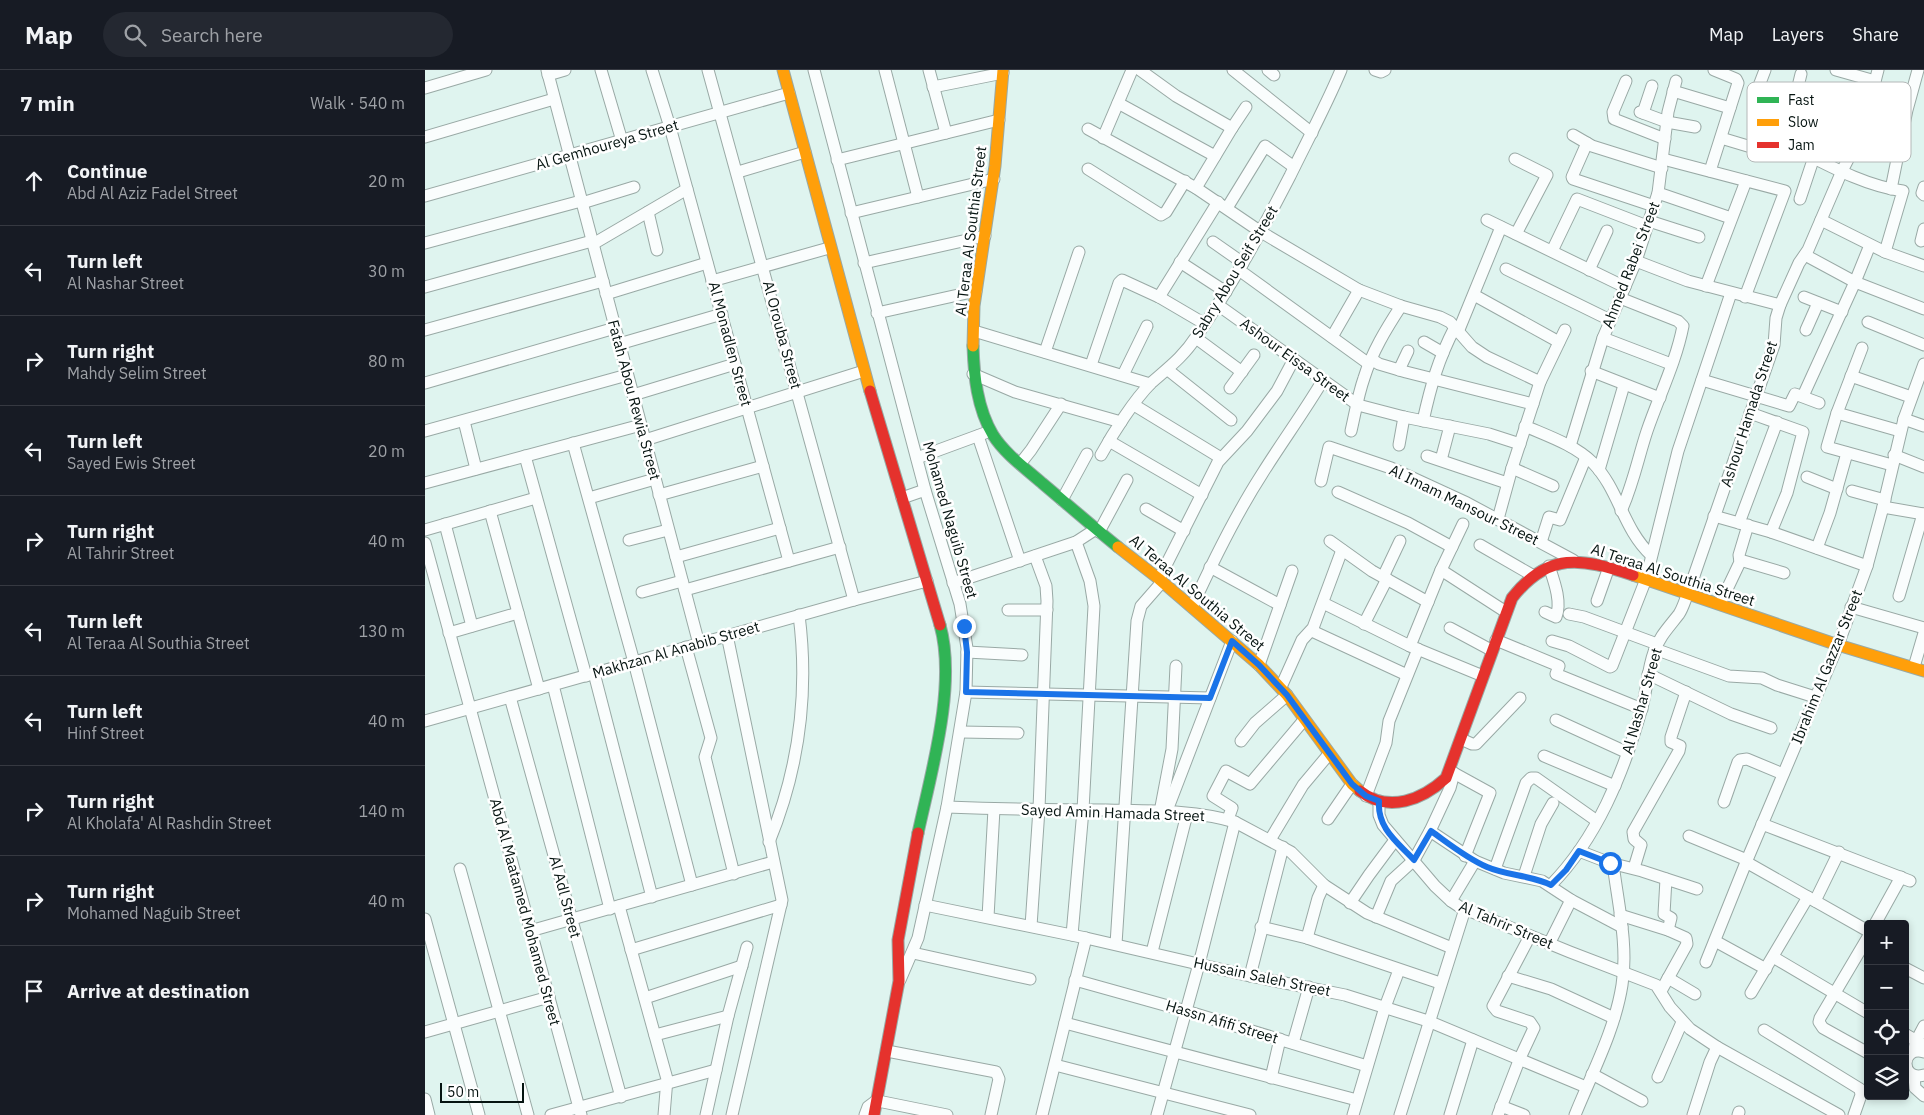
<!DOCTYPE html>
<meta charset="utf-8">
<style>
body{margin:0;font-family:"IBM Plex Sans",sans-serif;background:#242831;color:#f1f3f6}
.controls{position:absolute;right:15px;bottom:15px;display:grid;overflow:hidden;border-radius:5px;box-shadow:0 2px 8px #0003}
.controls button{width:45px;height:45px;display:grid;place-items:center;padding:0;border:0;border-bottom:1px solid #363941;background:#171b24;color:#f1f3f6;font:25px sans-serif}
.scale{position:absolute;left:15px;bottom:12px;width:84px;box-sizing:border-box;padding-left:5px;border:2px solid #061411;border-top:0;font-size:14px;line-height:18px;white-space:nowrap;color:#061411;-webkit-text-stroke:4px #fff;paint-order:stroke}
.stop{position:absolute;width:15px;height:15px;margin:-11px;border:4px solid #1a73e8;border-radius:50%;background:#fff}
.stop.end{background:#1a73e8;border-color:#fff;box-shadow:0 1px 5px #0008}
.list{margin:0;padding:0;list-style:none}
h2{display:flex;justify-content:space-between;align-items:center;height:65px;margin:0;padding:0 20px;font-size:21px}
h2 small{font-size:16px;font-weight:400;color:#9ea1a6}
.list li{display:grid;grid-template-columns:32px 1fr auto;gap:15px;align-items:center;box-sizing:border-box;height:90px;padding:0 20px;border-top:1px solid #363941}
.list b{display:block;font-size:19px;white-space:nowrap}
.list p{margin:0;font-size:16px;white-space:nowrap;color:#9ea1a6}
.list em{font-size:16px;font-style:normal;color:#9ea1a6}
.icon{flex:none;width:28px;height:28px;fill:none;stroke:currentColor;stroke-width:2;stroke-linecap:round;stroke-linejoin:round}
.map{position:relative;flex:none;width:1499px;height:1045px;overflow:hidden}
header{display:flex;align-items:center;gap:30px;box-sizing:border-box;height:70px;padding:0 25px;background:#171b24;border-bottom:1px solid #363941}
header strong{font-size:24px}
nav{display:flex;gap:28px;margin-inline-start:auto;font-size:18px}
.search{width:350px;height:45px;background:#242831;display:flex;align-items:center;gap:12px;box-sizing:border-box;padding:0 18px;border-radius:28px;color:#9ea1a6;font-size:19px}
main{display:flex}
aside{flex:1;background:#171b24}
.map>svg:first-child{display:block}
</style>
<header>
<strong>Map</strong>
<div class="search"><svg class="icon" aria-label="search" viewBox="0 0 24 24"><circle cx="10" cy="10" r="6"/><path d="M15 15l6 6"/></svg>Search here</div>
<nav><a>Map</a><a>Layers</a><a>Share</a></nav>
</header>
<main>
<aside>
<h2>7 min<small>Walk · 540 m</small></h2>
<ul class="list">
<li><svg class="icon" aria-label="ahead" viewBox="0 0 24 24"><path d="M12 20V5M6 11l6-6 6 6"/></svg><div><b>Continue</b><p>Abd Al Aziz Fadel Street</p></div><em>20 m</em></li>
<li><svg class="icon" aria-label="left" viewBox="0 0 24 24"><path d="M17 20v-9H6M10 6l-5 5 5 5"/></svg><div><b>Turn left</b><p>Al Nashar Street</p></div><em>30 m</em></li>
<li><svg class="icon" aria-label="right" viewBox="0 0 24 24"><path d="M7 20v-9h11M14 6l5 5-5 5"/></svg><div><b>Turn right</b><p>Mahdy Selim Street</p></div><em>80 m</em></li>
<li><svg class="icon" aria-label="left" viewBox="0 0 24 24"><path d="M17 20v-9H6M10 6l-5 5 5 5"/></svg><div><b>Turn left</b><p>Sayed Ewis Street</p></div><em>20 m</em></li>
<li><svg class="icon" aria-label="right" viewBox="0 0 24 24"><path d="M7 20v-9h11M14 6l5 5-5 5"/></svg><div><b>Turn right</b><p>Al Tahrir Street</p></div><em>40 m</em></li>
<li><svg class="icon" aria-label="left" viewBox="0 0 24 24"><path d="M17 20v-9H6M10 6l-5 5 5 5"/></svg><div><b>Turn left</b><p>Al Teraa Al Southia Street</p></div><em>130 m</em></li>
<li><svg class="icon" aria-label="left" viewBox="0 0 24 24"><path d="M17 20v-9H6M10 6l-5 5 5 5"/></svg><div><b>Turn left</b><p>Hinf Street</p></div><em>40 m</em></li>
<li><svg class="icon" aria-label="right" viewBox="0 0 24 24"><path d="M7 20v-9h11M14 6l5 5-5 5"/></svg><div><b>Turn right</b><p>Al Kholafa' Al Rashdin Street</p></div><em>140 m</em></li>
<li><svg class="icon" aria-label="right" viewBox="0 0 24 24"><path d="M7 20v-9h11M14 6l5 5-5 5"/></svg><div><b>Turn right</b><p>Mohamed Naguib Street</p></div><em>40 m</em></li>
<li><svg class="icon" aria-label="arrive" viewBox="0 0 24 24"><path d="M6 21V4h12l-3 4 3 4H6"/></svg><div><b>Arrive at destination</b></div></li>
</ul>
</aside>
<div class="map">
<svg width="1499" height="1045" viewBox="0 0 1499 1045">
<rect width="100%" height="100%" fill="#dff4ef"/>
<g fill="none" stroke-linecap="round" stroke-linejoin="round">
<defs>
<g id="street">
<path d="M122,0L274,574"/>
<path d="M176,0L197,71"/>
<path d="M227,0L245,57L364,491"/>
<path d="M283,0L429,530"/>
<path d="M389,0L500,420L535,534L542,578L541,622L522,737L493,868L475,910"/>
<path d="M460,0L493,127"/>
<path d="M504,0L521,63"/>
<path d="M715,0L751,26L807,58"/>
<path d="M808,0L887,63"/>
<path d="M843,0L849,5"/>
<path d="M950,0L956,2L960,0"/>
<path d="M1340,0L1332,21L1333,23L1440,51"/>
<path d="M1411,0L1450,11"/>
<path d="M123,5L140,0"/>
<path d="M1201,11L1188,42L1189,49L1240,69"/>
<path d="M508,17L578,3"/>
<path d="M0,18L61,0"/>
<path d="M1248,21L1305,38"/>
<path d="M693,33L790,86"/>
<path d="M1369,33L1376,4"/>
<path d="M1215,42L1242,52L1270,57"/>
<path d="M1218,43L1227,16"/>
<path d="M663,59L771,118L836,162L934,220L976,236L1015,247L1025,252L1047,277L1062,287L1115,312"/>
<path d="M1336,60L1346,27"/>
<path d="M1148,65L1167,76L1237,98"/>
<path d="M0,67L129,29"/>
<path d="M678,68L707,0"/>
<path d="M1296,68L1346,83"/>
<path d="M1353,70C1393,89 1434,115 1478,121L1460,182"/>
<path d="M1162,73L1147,107L1148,109L1229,136"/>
<path d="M1090,89L1122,105L1091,164"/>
<path d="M1238,89L1360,121L1320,227"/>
<path d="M412,90L574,50"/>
<path d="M663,99L736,145L741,142L760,111"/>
<path d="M1285,101L1313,13L1311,9L1289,0"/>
<path d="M313,102L380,82"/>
<path d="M1499,117L1497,123L1499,125"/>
<path d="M771,118L807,58L821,37"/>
<path d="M1466,119L1482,40L1493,0"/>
<path d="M1233,123L1306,148"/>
<path d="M0,126L364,23"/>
<path d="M1375,129L1389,87"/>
<path d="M157,133L209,117"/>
<path d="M802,138L840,76L869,97"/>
<path d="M223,142L232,180"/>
<path d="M426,143L569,109"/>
<path d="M1062,150L1200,217"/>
<path d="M1396,150L1460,182L1499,196"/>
<path d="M1224,151L1274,167"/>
<path d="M1496,171L1499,159"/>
<path d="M788,172L818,193"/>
<path d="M0,173L156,131"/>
<path d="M168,174L262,119"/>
<path d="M1127,181L1152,129L1222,156"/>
<path d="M1380,185L1430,212L1499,239"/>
<path d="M1211,191L1263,211L1355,235"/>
<path d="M755,192L801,222"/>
<path d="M439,193L560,166"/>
<path d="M1081,199L1185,250"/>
<path d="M814,200L944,294"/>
<path d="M1164,200L1182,161"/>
<path d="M287,211L404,178"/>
<path d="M1281,216L1321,111"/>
<path d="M0,217L167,171"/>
<path d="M181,224L282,193"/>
<path d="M1049,225L1134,272"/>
<path d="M734,227L793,132"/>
<path d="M1379,227L1417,242"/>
<path d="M1195,228L1253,251L1258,256C1251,292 1234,326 1222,361C1213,388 1208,415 1196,441"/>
<path d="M793,235L933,335L979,347L1064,364L1095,374"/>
<path d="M452,243L551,221"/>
<path d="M1443,252L1499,275"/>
<path d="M0,260L178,211"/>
<path d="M1381,260L1393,233"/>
<path d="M549,261L725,314"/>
<path d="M1033,262L1076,157"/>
<path d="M907,267L934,220"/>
<path d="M771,268L817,302"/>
<path d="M1178,268L1246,294"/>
<path d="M999,272L1018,283"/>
<path d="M194,274L297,244"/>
<path d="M1437,278L1412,343L1402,377L1467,395"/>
<path d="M620,282L654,182"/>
<path d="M946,289L954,294L981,302L1108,334"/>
<path d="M666,295L694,213L697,210L734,227L780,254"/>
<path d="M743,300L806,350"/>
<path d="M974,300L983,281"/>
<path d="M1166,301L1235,328"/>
<path d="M548,304L590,322L696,352"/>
<path d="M698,305L722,256"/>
<path d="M1426,306L1486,327"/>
<path d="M1277,310L1364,336L1370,324L1394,333"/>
<path d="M0,313L190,258"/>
<path d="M805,318L829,285"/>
<path d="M208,325L310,294"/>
<path d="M1378,326L1430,212L1445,175"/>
<path d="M709,335L796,388"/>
<path d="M1325,343L1378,362L1362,423L1346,462"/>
<path d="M1412,343L1475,361"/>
<path d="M1479,349L1499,356"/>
<path d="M39,351L51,399"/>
<path d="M998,351C1006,315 1013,290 1030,257"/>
<path d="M1100,356C1123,366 1150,375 1168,393C1194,420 1198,459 1226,485"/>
<path d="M0,361L202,305"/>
<path d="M926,361C930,344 933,325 939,308C947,282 961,259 976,236"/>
<path d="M553,366L595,491"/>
<path d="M220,370L439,301"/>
<path d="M684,371L777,425"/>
<path d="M148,373L209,592L267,815"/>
<path d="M974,375L979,347"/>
<path d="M1145,376L1178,268L1211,191L1233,123L1243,42L1251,11"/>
<path d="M676,385C688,363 709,330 726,313C743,298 759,286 771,267C807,216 836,162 865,106C882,71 901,36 916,0"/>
<path d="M1469,385L1499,397"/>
<path d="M100,386L161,606"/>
<path d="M1002,386L1082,413"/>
<path d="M492,388L560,363"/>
<path d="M1016,390L1025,356"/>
<path d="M595,394L606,380L636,334"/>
<path d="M1087,398L1128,416"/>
<path d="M1174,400L1199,315"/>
<path d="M1382,407L1412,419"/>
<path d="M896,411L904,377L966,398L1042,433L1148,490"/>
<path d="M0,413L216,355"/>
<path d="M1427,421L1460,430"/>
<path d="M913,422L983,453L1027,477"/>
<path d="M234,425L338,396"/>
<path d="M164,428L230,409"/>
<path d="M477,428L500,420"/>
<path d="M637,430L662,384"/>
<path d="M1458,437L1499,444"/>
<path d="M721,439L759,461"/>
<path d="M65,441L114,619"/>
<path d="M1289,446L1346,462L1442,496"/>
<path d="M1073,449L1087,398L1115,312L1140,260"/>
<path d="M1314,453L1352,352"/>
<path d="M20,454L47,556"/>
<path d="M0,460L111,428"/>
<path d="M674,462L702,410"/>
<path d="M204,470L243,460"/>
<path d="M905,471L947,501L1003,532"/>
<path d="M1116,472L1124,447L1135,450L1161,387"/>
<path d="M0,473L156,1045"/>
<path d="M1055,475L1107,505"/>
<path d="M1392,478L1405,443L1422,383"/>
<path d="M251,487L355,458"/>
<path d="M1315,490L1359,503"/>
<path d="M785,497L855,535"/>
<path d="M1016,500L1081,542"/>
<path d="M958,507L975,471"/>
<path d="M734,509L793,392L822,361L852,321L869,289"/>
<path d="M528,513L651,472L671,459"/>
<path d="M260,520L415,477"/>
<path d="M217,522L257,511"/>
<path d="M1474,526L1498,444"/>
<path d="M1172,531L1184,497"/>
<path d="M898,533L985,576L1058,606"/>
<path d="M1295,534L1315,492L1314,485L1323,455"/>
<path d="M767,537C788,491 810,446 837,404C857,372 879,342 898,310"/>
<path d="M1426,537L1499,558"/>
<path d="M583,540H622"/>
<path d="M1120,542L1131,547C1137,532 1129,511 1124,496"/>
<path d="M1144,544L1159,547L1232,574"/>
<path d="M939,554L962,509"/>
<path d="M1025,558L1066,580"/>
<path d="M887,561L982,605"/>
<path d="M24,563L93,543"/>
<path d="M302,565L357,830L307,1045"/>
<path d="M1071,570L1134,596L1131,604L1217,639"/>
<path d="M1127,571L1144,576L1185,597L1187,596L1221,509L1253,381L1306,223"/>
<path d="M985,576L1016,500L1038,454"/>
<path d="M261,577L286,668L280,687L309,804"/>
<path d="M1230,579L1304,606L1337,608L1352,615L1390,627"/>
<path d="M542,582L597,585"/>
<path d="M834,595L867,501"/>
<path d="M1489,597L1499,563"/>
<path d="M169,603L227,827"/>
<path d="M1223,604L1306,644L1346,658"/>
<path d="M128,615L185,839"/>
<path d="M856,617L877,570L888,558L917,480"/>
<path d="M541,622L785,628"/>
<path d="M85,627L196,1027"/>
<path d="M1131,650L1203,683"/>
<path d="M0,651L429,530L502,511"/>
<path d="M536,662L593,663"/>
<path d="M1036,669L1047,674H1051L1095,628"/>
<path d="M816,671L830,653L862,625"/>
<path d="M1119,686L1190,716"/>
<path d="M1025,701L1065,723L1040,786"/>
<path d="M941,726L961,673L964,651L993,579"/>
<path d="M954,731V745L958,755L1010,816L1026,831L1035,837L1145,882L1231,915L1245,937L1265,959L1292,977L1414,1045"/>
<path d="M1299,732L1313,692L1315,690L1322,689L1358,704"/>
<path d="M522,737C575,739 628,740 682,740C724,741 770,740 810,752L866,782L899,815L942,843L1027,878"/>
<path d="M735,742L747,679L751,596"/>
<path d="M741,743L807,571"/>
<path d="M803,749L807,738L788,726L801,701L825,714L879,650"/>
<path d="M903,749L927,714"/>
<path d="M1337,754L1485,811"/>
<path d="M1005,761L1050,791L1079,803L1117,811L1146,830L1197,857"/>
<path d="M1264,766L1322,790"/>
<path d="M845,770L878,715L904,684"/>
<path d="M344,772C374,699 384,623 374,545"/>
<path d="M1154,781L1185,793L1217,801L1272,819"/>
<path d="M1321,792L1443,861"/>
<path d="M1209,798L1216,775L1209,769L1208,762L1254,681L1255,676L1246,672V667L1261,622"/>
<path d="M35,799L103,1045"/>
<path d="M1070,799L1101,713L1106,708H1111L1172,751"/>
<path d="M1099,806L1116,754L1128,733"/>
<path d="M1241,809L1239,844L1246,848L1243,860"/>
<path d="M1126,815C1172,768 1198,704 1216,641C1222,622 1222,601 1229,582C1234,567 1244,557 1254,544C1258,538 1260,530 1263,523L1349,275L1351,248L1355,235L1374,193L1383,180L1417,101L1437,62L1453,0"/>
<path d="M1026,831L1050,791"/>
<path d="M1390,831L1414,782"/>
<path d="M925,833L944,805L970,770"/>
<path d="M500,835L661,868L825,906L920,925L1003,951L1161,1017"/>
<path d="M194,836L242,1009L239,1045"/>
<path d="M1195,845L1243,860L1261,868L1262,874L1236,921"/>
<path d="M563,847L569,739"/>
<path d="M951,847L966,811L989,790L1005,761L1025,718L1029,703"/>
<path d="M0,849L54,1045"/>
<path d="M1450,854L1476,807"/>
<path d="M606,856L614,739L622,531L621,516L610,486"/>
<path d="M836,857L882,868L1015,913"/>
<path d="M105,861L348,792"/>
<path d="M647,865L658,740L669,536L665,511L651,472"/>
<path d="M1443,867L1395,948L1394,952L1398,958L1443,983"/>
<path d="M882,868L893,828L899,815"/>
<path d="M1290,871L1341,899"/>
<path d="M691,874L712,551L716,536L737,512"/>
<path d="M1124,874L1146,830"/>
<path d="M206,880L356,835"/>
<path d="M727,882L762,744"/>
<path d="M488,883L605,909"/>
<path d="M1348,887L1443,943"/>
<path d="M1281,892L1322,790L1413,575L1442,496L1458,437L1479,349L1499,294"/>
<path d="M1480,898L1499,908"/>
<path d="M825,906L858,777"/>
<path d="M1083,906L1126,919L1189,948"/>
<path d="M1243,908L1270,924"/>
<path d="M650,910L761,941L942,996"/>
<path d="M1326,923L1383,827"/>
<path d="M220,928L317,896"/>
<path d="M640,953L932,1030"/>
<path d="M1339,960L1435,1019L1436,1025L1429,1045"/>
<path d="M0,962L124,927"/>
<path d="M1480,964L1497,974"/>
<path d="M230,965L303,946"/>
<path d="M868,973L884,917"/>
<path d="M462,981L571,1002L574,1009L566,1045"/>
<path d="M1489,981L1490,973L1499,956"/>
<path d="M1499,982C1475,975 1475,1012 1499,1005"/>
<path d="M630,995L825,1045"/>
<path d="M1167,1004L1217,1031"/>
<path d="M1489,1006L1490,1018L1499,1026"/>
<path d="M1233,1007L1257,952"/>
<path d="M846,1008L855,969"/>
<path d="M0,1029L4,1045"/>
<path d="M453,1031L522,1045"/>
<path d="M1076,1036L1099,1045"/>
<path d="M126,1045L291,1000"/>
<path d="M281,1045L303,946L322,877"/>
<path d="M440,1045L443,1037L451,1031"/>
<path d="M617,1045L661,868"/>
<path d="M732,1045L774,894L810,752"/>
<path d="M928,1045L960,937L974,900"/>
<path d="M975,1045L1040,839"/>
<path d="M1025,1045L1048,970"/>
<path d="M1073,1045L1095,988L1109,958L1105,952L1072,941L1068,936L1105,866"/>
<path d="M1150,1045C1167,1003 1190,960 1197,915C1203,878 1194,838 1189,801L1185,793"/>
<path d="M1268,1045L1285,992L1292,977"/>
<path d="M1313,1045L1314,1042"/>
</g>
<g id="fast">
<path d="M548,276C549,306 552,338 568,365C580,384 600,398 617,413C642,434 667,456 693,477"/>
<path d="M493,763C506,703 532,615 515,555"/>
</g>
<g id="slow">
<path d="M358,0L445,321"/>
<path d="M548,276L549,236L570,96L578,0"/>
<path d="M693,477L734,509L834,595L862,625L927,714L935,721"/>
<path d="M1208,505L1413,575L1499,601"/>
</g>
<g id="jam">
<path d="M445,321L515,555"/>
<path d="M935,721C964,744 998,729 1021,708L1087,528C1124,481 1156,488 1208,505"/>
<path d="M449,1045L474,911L473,870L493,763"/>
</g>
</defs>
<use href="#street" stroke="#99a9a5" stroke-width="13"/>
<use href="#fast" stroke="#99a9a5" stroke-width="13"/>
<use href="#slow" stroke="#99a9a5" stroke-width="13"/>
<use href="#jam" stroke="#99a9a5" stroke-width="13"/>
<use href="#street" stroke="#fafdfd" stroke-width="11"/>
<use href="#fast" stroke="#30b455" stroke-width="11"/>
<use href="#slow" stroke="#ff9f0a" stroke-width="11"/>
<use href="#jam" stroke="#e5322d" stroke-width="11"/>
</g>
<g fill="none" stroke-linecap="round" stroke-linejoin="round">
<path stroke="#1a73e8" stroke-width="6" d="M539,556L542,582L541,622L785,628L807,571L834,595L862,625L927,714L941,726L954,731C952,758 972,772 989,790L1006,761C1023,773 1041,788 1062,797C1083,806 1106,805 1126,815L1141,800L1154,781L1185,793"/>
</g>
<g text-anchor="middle" stroke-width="5" stroke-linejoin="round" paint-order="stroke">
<g font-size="15" fill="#061411" stroke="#fff">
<text transform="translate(182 75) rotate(-16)" y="5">Al Gemhoureya Street</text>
<text transform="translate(546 161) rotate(-83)" y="5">Al Teraa Al Southia Street</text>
<text transform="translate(1206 195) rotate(-69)" y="5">Ahmed Rabei Street</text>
<text transform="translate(810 202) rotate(-59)" y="5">Sabry Abou Seif Street</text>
<text transform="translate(357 265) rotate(75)" y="5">Al Orouba Street</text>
<text transform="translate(305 274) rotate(75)" y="5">Al Monadlen Street</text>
<text transform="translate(870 290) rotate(36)" y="5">Ashour Eissa Street</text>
<text transform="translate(209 330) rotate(75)" y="5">Fatah Abou Rewia Street</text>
<text transform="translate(1324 344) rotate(-72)" y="5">Ashour Hamada Street</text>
<text transform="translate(1039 435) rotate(26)" y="5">Al Imam Mansour Street</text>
<text transform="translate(525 450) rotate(74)" y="5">Mohamed Naguib Street</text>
<text transform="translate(1248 505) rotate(18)" y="5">Al Teraa Al Southia Street</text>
<text transform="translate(772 523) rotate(40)" y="5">Al Teraa Al Southia Street</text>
<text transform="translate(251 580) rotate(-16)" y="5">Makhzan Al Anabib Street</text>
<text transform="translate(1402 597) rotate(-68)" y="5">Ibrahim Al Gazzar Street</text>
<text transform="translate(1217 631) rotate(-74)" y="5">Al Nashar Street</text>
<text transform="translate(688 743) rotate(2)" y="5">Sayed Amin Hamada Street</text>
<text transform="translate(140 827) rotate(75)" y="5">Al Adl Street</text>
<text transform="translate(100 842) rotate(75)" y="5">Abd Al Maatamed Mohamed Street</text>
<text transform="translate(1081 855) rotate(23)" y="5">Al Tahrir Street</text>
<text transform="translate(837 907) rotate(12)" y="5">Hussain Saleh Street</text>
<text transform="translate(797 952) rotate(17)" y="5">Hassn Afifi Street</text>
</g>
</g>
<rect x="1322" y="12" width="164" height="80" rx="8" fill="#fff" stroke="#b4b8b8" stroke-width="1"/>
<rect x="1332" y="27" width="22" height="6" fill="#30b455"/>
<rect x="1332" y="49" width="22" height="7" fill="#ff9f0a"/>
<rect x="1332" y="72" width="22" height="6" fill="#e5322d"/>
<g font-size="14" fill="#061411">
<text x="1363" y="35">Fast</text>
<text x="1363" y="57">Slow</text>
<text x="1363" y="80">Jam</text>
</g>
</svg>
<div class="controls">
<button>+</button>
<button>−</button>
<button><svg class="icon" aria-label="locate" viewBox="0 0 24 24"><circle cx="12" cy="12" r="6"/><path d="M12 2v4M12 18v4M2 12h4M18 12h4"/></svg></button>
<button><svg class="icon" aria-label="layers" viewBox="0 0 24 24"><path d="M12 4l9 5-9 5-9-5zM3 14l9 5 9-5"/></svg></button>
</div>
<div class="scale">50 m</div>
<div class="stop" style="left:1185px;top:793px"></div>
<div class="stop end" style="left:539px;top:556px"></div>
</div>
</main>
